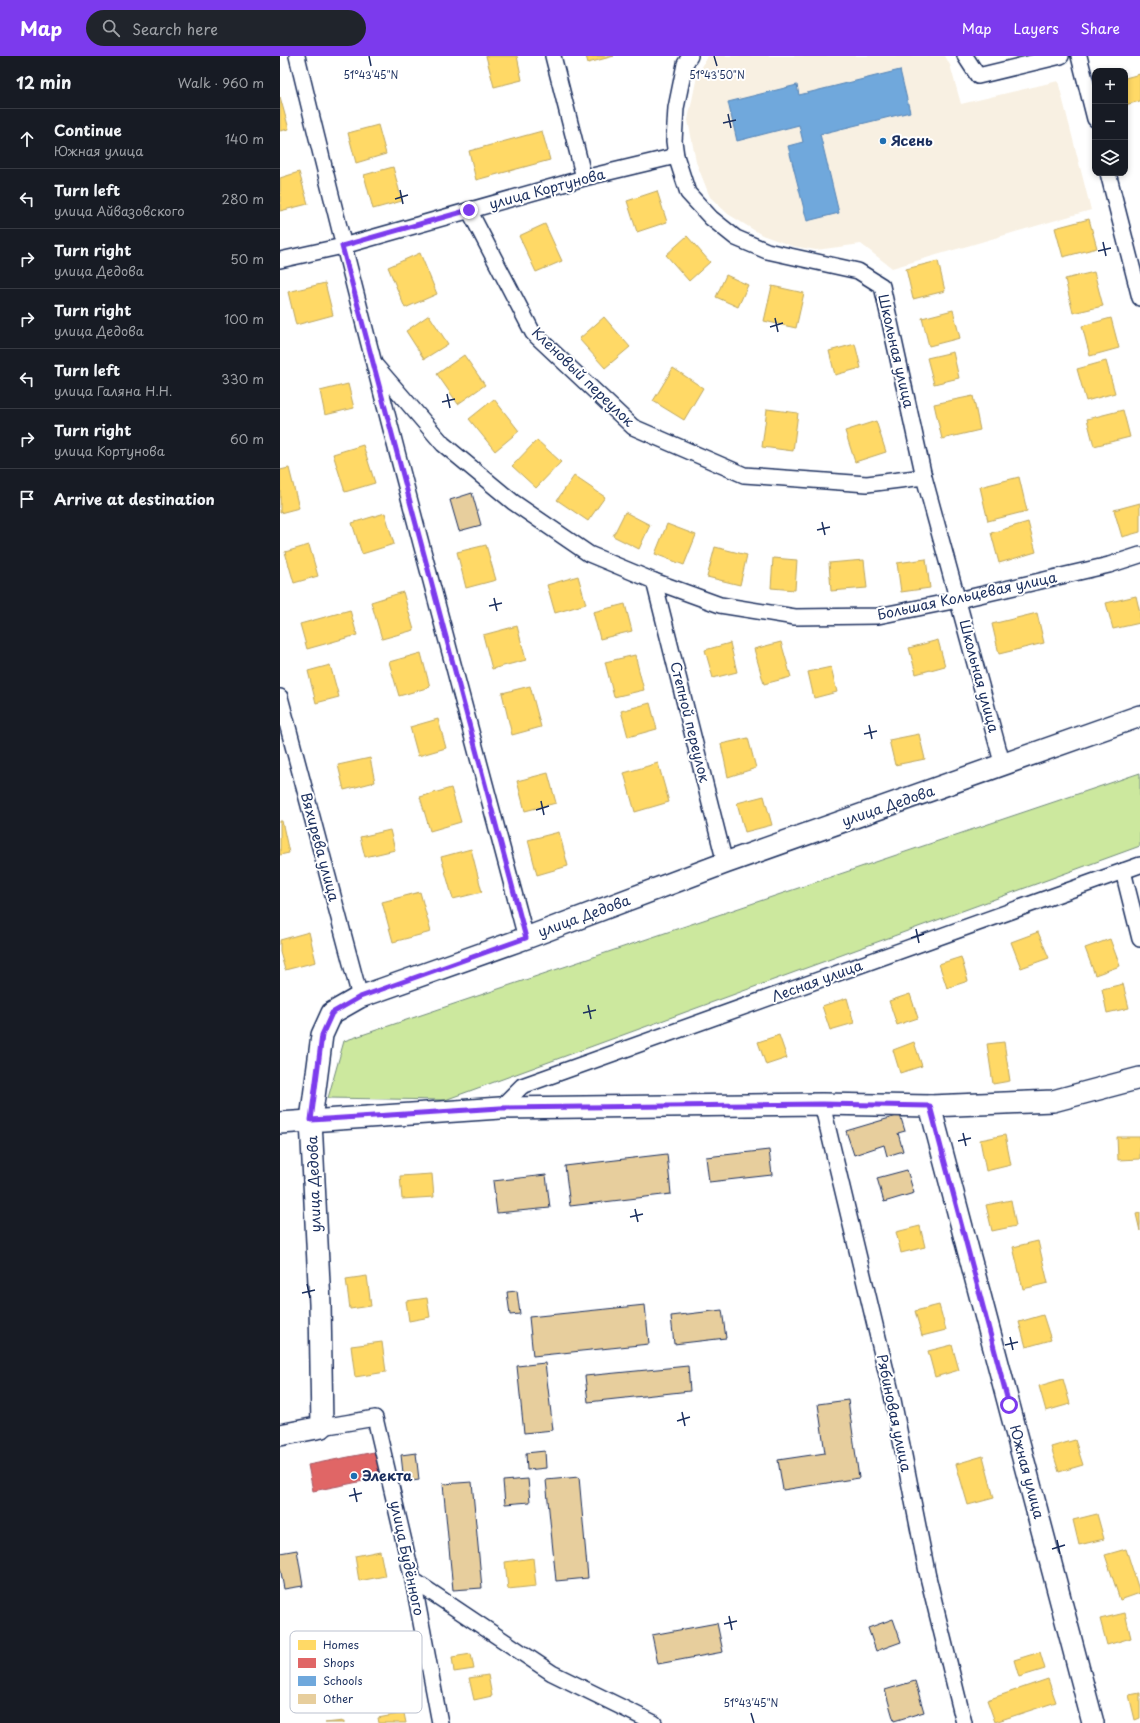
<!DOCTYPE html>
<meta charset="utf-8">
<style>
body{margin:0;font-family:"Playpen Sans",sans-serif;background:#20242c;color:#f1f3f6}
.controls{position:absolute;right:12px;top:12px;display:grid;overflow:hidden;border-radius:8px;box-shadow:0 2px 6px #0003}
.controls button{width:36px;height:36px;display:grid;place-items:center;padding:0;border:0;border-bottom:1px solid #363941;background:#171b24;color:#f1f3f6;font:20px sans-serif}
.stop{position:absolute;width:12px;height:12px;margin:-9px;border:3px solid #7c3aed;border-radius:50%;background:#fff}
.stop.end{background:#7c3aed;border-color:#fff;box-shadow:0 1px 4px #0008}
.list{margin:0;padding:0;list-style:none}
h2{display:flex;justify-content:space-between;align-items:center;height:52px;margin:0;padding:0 16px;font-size:17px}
h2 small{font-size:13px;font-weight:400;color:#9ea1a6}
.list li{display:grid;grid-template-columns:26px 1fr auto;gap:12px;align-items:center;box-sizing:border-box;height:60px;padding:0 16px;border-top:1px solid #363941}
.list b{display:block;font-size:15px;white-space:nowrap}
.list p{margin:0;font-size:13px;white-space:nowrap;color:#9ea1a6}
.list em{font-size:13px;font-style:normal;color:#9ea1a6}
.icon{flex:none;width:22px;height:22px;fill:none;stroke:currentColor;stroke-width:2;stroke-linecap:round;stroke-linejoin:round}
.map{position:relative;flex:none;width:860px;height:1667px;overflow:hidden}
header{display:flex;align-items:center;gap:24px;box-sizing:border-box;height:56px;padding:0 20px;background:#7c3aed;color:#fff}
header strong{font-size:19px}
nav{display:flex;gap:22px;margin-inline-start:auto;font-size:14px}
.search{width:280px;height:36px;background:#20242c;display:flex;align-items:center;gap:10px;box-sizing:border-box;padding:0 14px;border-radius:22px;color:#9ea1a6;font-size:15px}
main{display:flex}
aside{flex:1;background:#171b24}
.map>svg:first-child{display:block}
</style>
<header>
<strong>Map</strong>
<div class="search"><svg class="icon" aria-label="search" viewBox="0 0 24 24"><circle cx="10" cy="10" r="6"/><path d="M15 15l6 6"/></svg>Search here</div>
<nav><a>Map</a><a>Layers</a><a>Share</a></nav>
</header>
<main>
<aside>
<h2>12 min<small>Walk · 960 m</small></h2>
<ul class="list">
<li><svg class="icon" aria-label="ahead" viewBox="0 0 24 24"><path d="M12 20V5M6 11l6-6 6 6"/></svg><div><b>Continue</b><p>Южная улица</p></div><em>140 m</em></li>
<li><svg class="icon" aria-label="left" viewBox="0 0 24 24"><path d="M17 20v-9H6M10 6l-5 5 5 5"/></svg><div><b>Turn left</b><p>улица Айвазовского</p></div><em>280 m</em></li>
<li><svg class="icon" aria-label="right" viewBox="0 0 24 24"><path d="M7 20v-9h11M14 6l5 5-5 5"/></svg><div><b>Turn right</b><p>улица Дедова</p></div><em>50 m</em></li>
<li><svg class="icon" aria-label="right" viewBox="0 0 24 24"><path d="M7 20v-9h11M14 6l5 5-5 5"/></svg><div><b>Turn right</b><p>улица Дедова</p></div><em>100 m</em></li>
<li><svg class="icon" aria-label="left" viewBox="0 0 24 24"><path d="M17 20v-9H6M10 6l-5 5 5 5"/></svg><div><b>Turn left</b><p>улица Галяна Н.Н.</p></div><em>330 m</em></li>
<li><svg class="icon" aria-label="right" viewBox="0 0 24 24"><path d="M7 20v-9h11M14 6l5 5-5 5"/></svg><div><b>Turn right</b><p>улица Кортунова</p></div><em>60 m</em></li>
<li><svg class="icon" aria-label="arrive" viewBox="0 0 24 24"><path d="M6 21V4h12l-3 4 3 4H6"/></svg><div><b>Arrive at destination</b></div></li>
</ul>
</aside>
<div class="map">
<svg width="860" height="1667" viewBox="0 0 860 1667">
<rect width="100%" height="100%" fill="#fff"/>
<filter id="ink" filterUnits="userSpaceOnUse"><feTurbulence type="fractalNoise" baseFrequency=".025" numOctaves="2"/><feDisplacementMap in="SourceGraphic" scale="8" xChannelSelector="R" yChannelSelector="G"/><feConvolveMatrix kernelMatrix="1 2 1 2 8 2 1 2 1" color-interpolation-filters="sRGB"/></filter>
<g filter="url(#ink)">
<path fill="#f8f0e2" d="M428,0H665L670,9L681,48L778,25L811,154L612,212L581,188L536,194L512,190L482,179L448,158L430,141L416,106L408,64L417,20Z"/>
<path fill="#cce89e" stroke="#748c7e" d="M860,717V790L165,1044L48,1042L64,985Z"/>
<g fill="#ffd966" stroke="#bba664">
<path d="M206,0H237L242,24L214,31Z"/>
<path d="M306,0H334L308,7Z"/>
<path d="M860,18V45L845,49V22Z"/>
<path d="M0,41L9,73L0,75Z"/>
<path d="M98,69L106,98L76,107L68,77Z"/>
<path d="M262,75L270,104L196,124L189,95Z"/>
<path d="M113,111L122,145L93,153L84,119Z"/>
<path d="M19,116L28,148L0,155V122Z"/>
<path d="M377,135L387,166L357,176L347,145Z"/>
<path d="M809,163L817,192L783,201L775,172Z"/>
<path d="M265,168L282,205L256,216L239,180Z"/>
<path d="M407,180L430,206L409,225L386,199Z"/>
<path d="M140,197L157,238L125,252L108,211Z"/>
<path d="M658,205L665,235L633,243L626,213Z"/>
<path d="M814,216L823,250L793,257L785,223Z"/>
<path d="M446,219L468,229L458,251L436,241Z"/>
<path d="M45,227L53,259L16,269L8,236Z"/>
<path d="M492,230L524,237L516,272L484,265Z"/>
<path d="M673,254L680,282L649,290L642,262Z"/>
<path d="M149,259L168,288L144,303L126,275Z"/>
<path d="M324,261L350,291L325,312L299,283Z"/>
<path d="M831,262L839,292L810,300L802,270Z"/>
<path d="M575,288L581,312L555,319L549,295Z"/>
<path d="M673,296L679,322L654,328L647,302Z"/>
<path d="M184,299L205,329L178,348L157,318Z"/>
<path d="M826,305L835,337L806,345L797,313Z"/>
<path d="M393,312L423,332L404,364L373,345Z"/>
<path d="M68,328L74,352L45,359L40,335Z"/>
<path d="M693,340L700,374L662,383L654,348Z"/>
<path d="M214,343L239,375L215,395L189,363Z"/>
<path d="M487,353L518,357L513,395L482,391Z"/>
<path d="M843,354L850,381L814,390L807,363Z"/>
<path d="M596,365L606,396L575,406L565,375Z"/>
<path d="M257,384L281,406L256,432L232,410Z"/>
<path d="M83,389L95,427L65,436L53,398Z"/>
<path d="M9,412L19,452L0,457V414Z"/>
<path d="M294,420L325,441L308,465L277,444Z"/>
<path d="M739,421L747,455L708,465L700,431Z"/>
<path d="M860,447V476L842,481L834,454Z"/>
<path d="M345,456L370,469L359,493L333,480Z"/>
<path d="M105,457L114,488L82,498L72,467Z"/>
<path d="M748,466L756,496L719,507L711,477Z"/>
<path d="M387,468L416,479L404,509L375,498Z"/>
<path d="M29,489L38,520L14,527L5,496Z"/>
<path d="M206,489L216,524L186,532L177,496Z"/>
<path d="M435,491L467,499L460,529L427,521Z"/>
<path d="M493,502L517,504L515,534L491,532Z"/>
<path d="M646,503L650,532L621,536L617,507Z"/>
<path d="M584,504L587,532L551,535L549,507Z"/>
<path d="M298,520L306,548L275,557L267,529Z"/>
<path d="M123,536L134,574L102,583L91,546Z"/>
<path d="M856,540L860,557V567L833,573L826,547Z"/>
<path d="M345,548L352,575L320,583L313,556Z"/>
<path d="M70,554L77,579L27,593L20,568Z"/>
<path d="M757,557L764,587L719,598L712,568Z"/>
<path d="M237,570L246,604L212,613L203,579Z"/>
<path d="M658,584L665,610L636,618L629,592Z"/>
<path d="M501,586L511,621L484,628L474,593Z"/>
<path d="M450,587L457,616L433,622L425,594Z"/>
<path d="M141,597L150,631L119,640L109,606Z"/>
<path d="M355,599L364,634L334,641L325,606Z"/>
<path d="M50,609L59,641L36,647L28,615Z"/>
<path d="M551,611L557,636L534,642L528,616Z"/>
<path d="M250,630L261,671L232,679L222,637Z"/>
<path d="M370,647L377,673L348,681L341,655Z"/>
<path d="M158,663L166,692L138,700L130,671Z"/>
<path d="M639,678L645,703L615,709L609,684Z"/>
<path d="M468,682L476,712L448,721L441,688Z"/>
<path d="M90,702L95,726L64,734L58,709Z"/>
<path d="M378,707L389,746L355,756L344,717Z"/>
<path d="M268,717L276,747L245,755L237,725Z"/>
<path d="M171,732L181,766L150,775L140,741Z"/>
<path d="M484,740L492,769L465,776L457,747Z"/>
<path d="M0,765H2L9,797L0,799Z"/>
<path d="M110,774L115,794L85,801L80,781Z"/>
<path d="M279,776L288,810L257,819L248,784Z"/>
<path d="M191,793L202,836L173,843L161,801Z"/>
<path d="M140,836L151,876L113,886L102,846Z"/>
<path d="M29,876L36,906L5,914L0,896V884Z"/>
<path d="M758,876L769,902L741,912L731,886Z"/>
<path d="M830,883L840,910L815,919L805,892Z"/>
<path d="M681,901L688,925L667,932L659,908Z"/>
<path d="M843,928L849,952L827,957L822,933Z"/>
<path d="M630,938L638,962L617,969L609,945Z"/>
<path d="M567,942L574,967L550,974L542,950Z"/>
<path d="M499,979L507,1002L486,1009L478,986Z"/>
<path d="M634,986L642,1010L620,1017L613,994Z"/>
<path d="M724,986L730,1025L713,1028L707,988Z"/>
<path d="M725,1079L731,1109L706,1115L700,1084Z"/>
<path d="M837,1081H860V1103L838,1104Z"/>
<path d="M152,1118L154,1141L122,1143L120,1120Z"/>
<path d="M731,1144L736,1170L712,1175L706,1149Z"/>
<path d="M860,1157V1175L856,1158Z"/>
<path d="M640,1170L645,1191L621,1197L616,1176Z"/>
<path d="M758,1185L768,1227L743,1233L733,1191Z"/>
<path d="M87,1220L91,1250L70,1253L66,1223Z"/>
<path d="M147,1242L150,1261L129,1265L126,1245Z"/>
<path d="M659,1249L666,1274L642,1280L635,1255Z"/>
<path d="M763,1259L771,1284L746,1291L739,1266Z"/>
<path d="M102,1286L106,1316L75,1321L71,1290Z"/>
<path d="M672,1289L679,1314L655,1321L648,1295Z"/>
<path d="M783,1323L790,1348L766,1355L759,1330Z"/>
<path d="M795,1384L803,1409L779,1416L771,1391Z"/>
<path d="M703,1400L714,1442L688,1449L676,1408Z"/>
<path d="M817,1458L824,1483L799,1489L793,1464Z"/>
<path d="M846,1493L860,1537L840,1544L825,1499Z"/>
<path d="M100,1495L105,1520L79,1525L75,1500Z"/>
<path d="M253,1502L256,1530L228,1533L225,1506Z"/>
<path d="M845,1557L851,1582L827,1589L820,1563Z"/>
<path d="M760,1596L765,1613L739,1621L734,1604Z"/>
<path d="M191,1598L194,1613L174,1616L172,1601Z"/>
<path d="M208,1619L212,1640L194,1644L189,1622Z"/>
<path d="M768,1623L776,1646L715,1666L707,1644Z"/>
<path d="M860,1637V1662L855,1664L849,1639Z"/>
<path d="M124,1657L126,1667H99L98,1662Z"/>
<path d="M64,1665V1667H45Z"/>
</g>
<path fill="#e06666" stroke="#a55664" d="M99,1395L104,1421L33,1435L28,1409Z"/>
<path fill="#6fa8dc" stroke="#5684b6" d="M620,14L630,56L540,78L559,157L527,165L508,90L523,86L519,69L457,85L448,46L517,29L519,39Z"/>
<g fill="#e7ce9d" stroke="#1b2f5e">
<path d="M192,437L201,469L179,475L170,444Z"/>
<path d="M620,1059L625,1075L618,1077L623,1095L607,1100L604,1089L574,1099L566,1075Z"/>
<path d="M489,1094L492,1119L429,1126L426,1101Z"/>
<path d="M387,1098L391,1138L290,1150L285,1110Z"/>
<path d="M627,1114L634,1137L604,1146L597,1122Z"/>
<path d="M266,1119L270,1152L217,1157L213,1125Z"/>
<path d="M237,1235L240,1258L230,1259L227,1236Z"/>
<path d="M365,1249L369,1288L253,1300L249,1261Z"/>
<path d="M442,1254L446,1282L394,1288L391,1260Z"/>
<path d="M265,1307L273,1374L244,1377L237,1310Z"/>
<path d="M408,1310L410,1335L308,1346L305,1320Z"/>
<path d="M568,1344L579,1422L503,1434L498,1404L545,1397L538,1348Z"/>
<path d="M265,1395L266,1412L247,1414L246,1397Z"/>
<path d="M136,1397L139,1424L124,1426L121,1399Z"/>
<path d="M299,1421L308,1522L276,1525L266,1424Z"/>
<path d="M248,1423L250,1446L225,1448L223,1425Z"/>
<path d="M192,1426L202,1532L173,1534L163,1428Z"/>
<path d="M17,1494L23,1530L4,1533L0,1511V1497Z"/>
<path d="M613,1563L621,1586L596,1595L588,1572Z"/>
<path d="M437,1567L443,1596L378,1608L372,1579Z"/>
<path d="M635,1625L644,1656L614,1665L605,1634Z"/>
</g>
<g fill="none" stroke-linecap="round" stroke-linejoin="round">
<defs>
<g id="street">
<path d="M17,0C88,295 168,588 246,882"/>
<path d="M273,0L304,122"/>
<path d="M410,0L405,8L396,52L394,85L396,100L408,137L431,162L456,182L487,195L578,215L602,230L644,421L723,710"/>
<path d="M685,0L698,20L781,0"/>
<path d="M799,0L815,63"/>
<path d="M828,117L860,242"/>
<path d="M189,154L253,277L353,371L464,419L587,428L644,421"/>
<path d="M0,204L63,190L304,122L396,100"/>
<path d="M96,310L163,388L233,446L309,498L374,525L440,549L515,561L598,560L678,544L829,509L860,499"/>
<path d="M374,525L445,807"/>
<path d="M0,641L80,941"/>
<path d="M843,815L860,883"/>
<path d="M542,1048L613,1344L648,1521L684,1667"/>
<path d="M220,1052L242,1030L860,809"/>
<path d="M42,1371L95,1362L133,1524L160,1667"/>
<path d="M133,1524L272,1617L374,1667"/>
</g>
<g id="secondary">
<path d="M650,1050L813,1667"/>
<path d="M0,1067L220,1052L542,1048L650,1050L773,1045L860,1022"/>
<path d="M0,1379L42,1371L40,1248L31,1064L42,979L52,957L80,941L246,882L445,807L860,660"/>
</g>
</defs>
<use href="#street" stroke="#1b2f5e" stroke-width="18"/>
<use href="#secondary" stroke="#1b2f5e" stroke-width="24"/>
<use href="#street" stroke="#fff" stroke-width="15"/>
<use href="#secondary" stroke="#fff" stroke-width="21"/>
</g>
</g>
<g fill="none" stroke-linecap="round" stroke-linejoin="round" filter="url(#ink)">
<path stroke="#7c3aed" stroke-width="5" d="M189,154L62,190L246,882L80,941L52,957L42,979L31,1064L220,1052L542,1048L650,1050L729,1349"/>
</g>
<path fill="none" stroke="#1b2f5e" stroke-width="1.5" d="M89,0L91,10M434,0L437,10M448,58L451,72M443,67L456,64M120,134L123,148M115,143L128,139M823,186L826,200M818,195L831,192M495,262L498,276M490,271L503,267M167,338L170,352M162,346L175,343M542,466L545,479M537,474L550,471M214,542L217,555M209,550L222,547M589,669L592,683M584,678L597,675M261,745L264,759M256,754L269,750M636,873L639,887M631,882L644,878M308,949L311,963M303,957L316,954M683,1077L686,1090M678,1085L691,1082M355,1153L358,1166M350,1161L363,1158M27,1228L30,1242M22,1237L35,1234M730,1281L733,1294M725,1289L738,1286M402,1356L405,1370M397,1365L410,1361M74,1432L77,1446M69,1440L82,1437M777,1484L780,1498M772,1493L785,1489M449,1560L452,1574M444,1568L457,1565M471,1657L474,1667"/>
<g fill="#1f6fb2" stroke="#fff" stroke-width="1.5">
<circle cx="603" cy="85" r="4"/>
<circle cx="74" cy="1420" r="4"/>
</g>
<g text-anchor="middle" stroke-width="4" stroke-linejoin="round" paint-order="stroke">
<g font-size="14" font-weight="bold" fill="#1b2f5e" stroke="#fff" text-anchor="start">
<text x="611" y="90">Ясень</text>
<text x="82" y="1425">Электа</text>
</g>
<g font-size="14" fill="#1b2f5e" stroke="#fff">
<text transform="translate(267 133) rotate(-15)" y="5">улица Кортунова</text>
<text transform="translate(616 295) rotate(77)" y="5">Школьная улица</text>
<text transform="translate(303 321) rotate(44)" y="5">Кленовый переулок</text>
<text transform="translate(687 540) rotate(-12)" y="5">Большая Кольцевая улица</text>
<text transform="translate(699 620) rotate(75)" y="5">Школьная улица</text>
<text transform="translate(410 666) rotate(76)" y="5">Степной переулок</text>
<text transform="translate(608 750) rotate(-19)" y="5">улица Дедова</text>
<text transform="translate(40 791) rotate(75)" y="5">Вяхирева улица</text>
<text transform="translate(304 860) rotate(-20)" y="5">улица Дедова</text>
<text transform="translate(537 925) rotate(-20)" y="5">Лесная улица</text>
<text transform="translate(34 1128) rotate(-92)" y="5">улица Дедова</text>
<text transform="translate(614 1357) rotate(78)" y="5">Рябиновая улица</text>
<text transform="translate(747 1416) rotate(75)" y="5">Южная улица</text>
<text transform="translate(127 1502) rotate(78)" y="5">улица Будённого</text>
</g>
</g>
<rect x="10" y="1575" width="132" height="82" rx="6" fill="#fff" stroke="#bbc1cf" stroke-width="1"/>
<rect x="18" y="1584" width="18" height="10" fill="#ffd966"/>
<rect x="18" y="1602" width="18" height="10" fill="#e06666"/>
<rect x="18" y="1620" width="18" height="10" fill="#6fa8dc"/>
<rect x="18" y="1638" width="18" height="10" fill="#e7ce9d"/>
<g font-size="11" fill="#1b2f5e">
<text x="43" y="1593">Homes</text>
<text x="43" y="1611">Shops</text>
<text x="43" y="1629">Schools</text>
<text x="43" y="1647">Other</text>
</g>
<g font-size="10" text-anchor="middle" fill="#1b2f5e" stroke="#fff" stroke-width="4" stroke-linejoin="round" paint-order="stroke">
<text x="437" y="23">51°43'50"N</text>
<text x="91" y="23">51°43'45"N</text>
<text x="471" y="1651">51°43'45"N</text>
</g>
</svg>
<div class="controls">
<button>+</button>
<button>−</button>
<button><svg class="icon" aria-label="layers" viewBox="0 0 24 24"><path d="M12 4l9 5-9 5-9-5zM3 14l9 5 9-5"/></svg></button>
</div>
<div class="stop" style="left:729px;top:1349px"></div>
<div class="stop end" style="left:189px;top:154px"></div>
</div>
</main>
